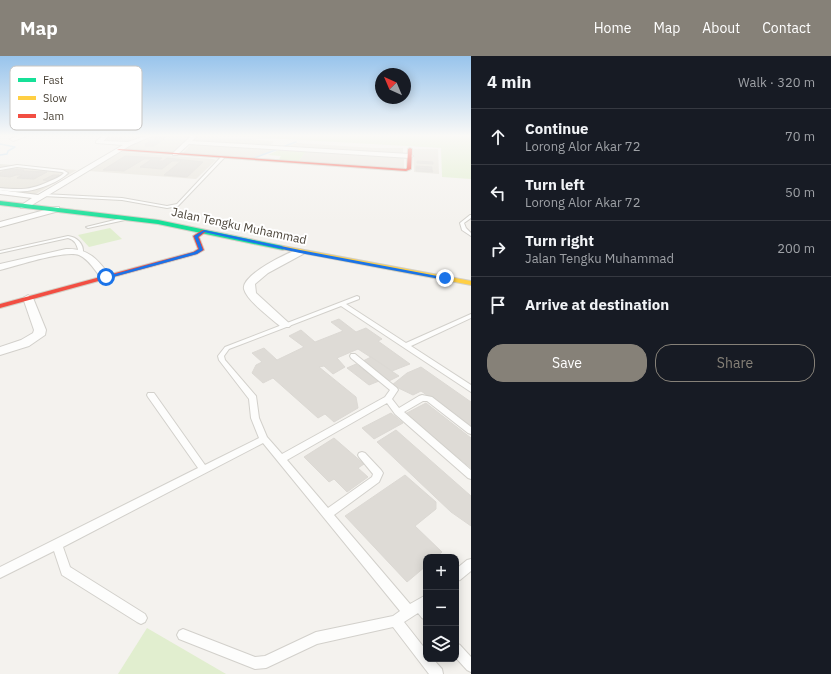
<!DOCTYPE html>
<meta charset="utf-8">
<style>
body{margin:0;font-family:"IBM Plex Sans",sans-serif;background:#20242c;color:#f1f3f6}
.controls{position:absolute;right:12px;bottom:12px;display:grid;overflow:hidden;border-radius:8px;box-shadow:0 2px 10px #0003}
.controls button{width:36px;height:36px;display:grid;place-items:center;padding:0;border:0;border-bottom:1px solid #363941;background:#171b24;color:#f1f3f6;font:20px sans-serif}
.compass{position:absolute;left:375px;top:12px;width:36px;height:36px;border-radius:50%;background:#171b24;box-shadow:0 2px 10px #0003;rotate:316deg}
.stop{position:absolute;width:12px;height:12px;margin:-9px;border:3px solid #1a73e8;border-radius:50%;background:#fff}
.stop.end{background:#1a73e8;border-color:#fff;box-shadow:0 1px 4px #0008}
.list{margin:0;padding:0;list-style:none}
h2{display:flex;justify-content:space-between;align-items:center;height:52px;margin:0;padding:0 16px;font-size:17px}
h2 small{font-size:13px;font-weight:400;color:#9ea1a6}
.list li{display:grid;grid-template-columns:26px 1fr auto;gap:12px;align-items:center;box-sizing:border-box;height:56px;padding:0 16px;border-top:1px solid #363941}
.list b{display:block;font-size:15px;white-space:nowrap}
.list p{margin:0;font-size:13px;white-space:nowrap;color:#9ea1a6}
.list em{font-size:13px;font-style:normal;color:#9ea1a6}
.actions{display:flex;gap:8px;padding:12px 16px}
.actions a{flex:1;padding:9px 0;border:1px solid #868178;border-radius:16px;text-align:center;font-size:14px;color:#868178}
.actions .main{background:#868178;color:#fff}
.icon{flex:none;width:22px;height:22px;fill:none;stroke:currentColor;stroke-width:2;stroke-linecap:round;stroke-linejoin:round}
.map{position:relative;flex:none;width:471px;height:618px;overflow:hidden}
header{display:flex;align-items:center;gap:24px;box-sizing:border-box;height:56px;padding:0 20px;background:#868178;color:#fff}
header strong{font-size:19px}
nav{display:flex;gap:22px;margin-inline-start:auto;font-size:14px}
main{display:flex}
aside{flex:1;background:#171b24}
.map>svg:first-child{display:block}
</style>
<header>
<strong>Map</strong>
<nav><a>Home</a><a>Map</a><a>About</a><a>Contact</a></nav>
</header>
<main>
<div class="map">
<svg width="471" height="618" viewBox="0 0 471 618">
<rect width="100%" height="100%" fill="#f4f2ee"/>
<g fill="#e7e4dc">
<path d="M110,80H142L128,86L102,85Z"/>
<path d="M153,80H190L172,97L124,93L131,89L147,84Z"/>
<path d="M198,80L274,85L270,90L193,84Z"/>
<path d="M297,87L374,92H403V98L287,91Z"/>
<path d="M191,88L276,93L251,103L183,97Z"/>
<path d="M413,93H438L439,118L414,116Z"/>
<path d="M306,95L399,101L404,103V112L298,106Z"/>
<path d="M123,96L213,103L216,104L196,123L89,115L119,97Z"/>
<path d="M0,108L77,114L34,139L0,134Z"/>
</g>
<g fill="#e1eecf">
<path d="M231,80H471V123L442,121L441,92Z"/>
<path d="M281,93L306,95L298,106L278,105L281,100L268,99Z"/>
<path d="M110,172L122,183L89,191L78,179Z"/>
<path d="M147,572L226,618H118Z"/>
</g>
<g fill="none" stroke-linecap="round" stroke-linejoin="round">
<g stroke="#c0ddf1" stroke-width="1.5">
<path d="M0,88L15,91L8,95L7,98L0,99"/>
<path d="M285,90L296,86"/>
<path d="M254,102L278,93"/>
</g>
</g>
<g fill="#dedbd6" stroke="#dcd9d4">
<path d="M159,80H167L162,85L154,84L155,81Z"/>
<path d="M110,82H122L117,85H105Z"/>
<path d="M151,85L160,86L154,90H145L147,88H145Z"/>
<path d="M125,100L162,102L158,105H163L167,102L203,106L187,121L164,119L181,105H172L162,113L140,111L152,103H144L124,115L103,114Z"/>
<path d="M417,105L433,106V108L417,107Z"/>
<path d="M416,110L432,111V114L416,112Z"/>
<path d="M416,112L432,114L433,116L416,115Z"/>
<path d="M8,113L24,114L23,115L47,116L34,123L17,122L22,119H16L10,121L0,120V117Z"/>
<path d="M53,119H59L49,125L43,124Z"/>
<path d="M339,263L356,276L366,272L382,283L378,285L410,308L392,315L358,293L337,302L345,311L333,318L324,310L319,311L356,341L358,352L334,366L325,358L318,362L273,322L263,327L252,317L256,309L262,306L252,297L264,292L277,304L304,291L289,280L301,274L315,286L343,275L331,266Z"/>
<path d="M371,301L399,320L389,325L363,305Z"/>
<path d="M356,308L379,325L369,329L347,312Z"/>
<path d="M421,311L471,346V370L421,335L413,339L392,329L407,317Z"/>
<path d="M426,347L471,382V412L405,358Z"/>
<path d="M391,357L403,367L374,383L362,372Z"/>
<path d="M396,374L471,440V470L451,456L377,386Z"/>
<path d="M334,382L364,408L358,412L368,421L347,436L334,423L329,426L304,401Z"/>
<path d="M405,419L436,446V453L415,470L442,496L436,501H426V510L407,526L345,460Z"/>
</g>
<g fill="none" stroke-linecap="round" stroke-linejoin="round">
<defs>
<g id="lane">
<path d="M221,101L224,102L178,150L167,152L122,144L43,140L41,139L43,138L122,142L167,150L177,148Z"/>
<path d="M17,109L63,114L68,117C64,121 60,123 55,126C32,136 25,137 0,134V132C20,134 32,134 50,125C55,123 60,121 64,117L62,116L17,111L0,114V112Z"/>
<path d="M470,159H471V162L464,167L466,172L471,177V180L462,174L460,167Z"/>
<path d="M123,162H125V164L88,172L86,171Z"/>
<path d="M68,180C77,181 84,188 83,197H79C77,190 76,184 68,182L0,197V195Z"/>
<path d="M357,240L359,241V243L346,248L406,287L471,258V262L411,290L471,329V336L341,250L229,293L224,300L225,304L256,340L259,362L267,381L282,398L385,341L390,334L351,302L350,300L351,298H355L397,332L398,334L392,343L399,352L419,340L422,339L432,341L471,371V378L468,377L427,345H423L404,356L471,414V423L468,422L395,358L387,347L287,404L328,452L372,421L373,418L359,401L358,399L359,397L362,396L365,397L381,414L383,417L379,426L334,459L410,548L426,539V564L422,562L418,557L404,566L426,594V603H433L442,613L443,618H429L393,571L317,588L266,612L255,613L179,583L177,579L179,575L183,573L255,601L265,600L316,576L393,560L400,555L263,387L63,491L70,511L145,558L147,562L145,566L141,568L137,566L62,519L54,495L0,522V511L198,412L148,341L147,339L148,337H154L205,409L259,382L251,362L249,343L219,304L218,300L225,291Z"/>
<path d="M471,503V515L460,524L456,525V513L467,504Z"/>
<path d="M456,587L460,589L471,601V616L467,614L456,602Z"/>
</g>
<g id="street">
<path d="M19,80H26L13,85L10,83Z"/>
<path d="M103,80H109L103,85L128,86L145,80H152L131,89L27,152H21L20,150L32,142L0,138V134L38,139L123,89L96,87V85Z"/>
<path d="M191,80H197L192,85L410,98L413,100L410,102L189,88L177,99H173V97Z"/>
<path d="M56,151H59V155L0,171V166Z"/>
<path d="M66,193C89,192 98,204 111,221L106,224L102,223C96,216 89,203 79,199C64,194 16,210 0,214V208Z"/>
<path d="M300,193L305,196L303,198L268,217L255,228L256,237L291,269L289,271H281C272,263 247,245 244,233C241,219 288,196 300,193Z"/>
<path d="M28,239L33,242L46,274L45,279L29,290L0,299V291L21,284L33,277L34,274L23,242Z"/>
</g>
<path id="fast" d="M0,145L158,164L283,190L286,192L283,194L158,168L0,149Z"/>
<path id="slow" d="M283,190L471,225V229L281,193L280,192Z"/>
<g id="jam">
<path d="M410,92L412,93L411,113L406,115L117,94L119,93L406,113L407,112L408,93Z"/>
<path d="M202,174L207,175L199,181L204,194L197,198L0,252V248L193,196L198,193L193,180Z"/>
</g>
</defs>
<use href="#lane" stroke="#d2d0cb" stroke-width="2"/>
<use href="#street" stroke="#d2d0cb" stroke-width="2"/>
<use href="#fast" stroke="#d3cfc5" stroke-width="2"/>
<use href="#slow" stroke="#d3cfc5" stroke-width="2"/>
<use href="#jam" stroke="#d3cfc5" stroke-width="2"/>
<use href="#lane" fill="#fdfdfc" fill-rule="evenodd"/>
<use href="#street" fill="#fdfdfc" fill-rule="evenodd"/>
<use href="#fast" fill="#16e098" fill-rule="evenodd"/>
<use href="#slow" fill="#ffcf43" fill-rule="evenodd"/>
<use href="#jam" fill="#f24e42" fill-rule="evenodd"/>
</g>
<linearGradient id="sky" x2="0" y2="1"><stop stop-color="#98c4ec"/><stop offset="0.48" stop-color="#faf9f7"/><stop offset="1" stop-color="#faf9f7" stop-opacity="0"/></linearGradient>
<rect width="471" height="166" fill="url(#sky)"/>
<path fill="#1a73e8" d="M204,174L300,194L448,222L445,224L300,197L204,176L198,181L203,194L197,198L106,223L104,221L194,196L199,193L194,180Z"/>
<g text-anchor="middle" stroke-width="4" stroke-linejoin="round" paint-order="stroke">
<g font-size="12" fill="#4b4439" stroke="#fff">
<text transform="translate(239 170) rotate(12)" y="4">Jalan Tengku Muhammad</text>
</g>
</g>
<rect x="10" y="10" width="132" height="64" rx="6" fill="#fff" stroke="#c9c7c4" stroke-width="1"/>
<rect x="18" y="22" width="18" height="4" fill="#16e098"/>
<rect x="18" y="40" width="18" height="4" fill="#ffcf43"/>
<rect x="18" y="58" width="18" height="4" fill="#f24e42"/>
<g font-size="11" fill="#4b4439">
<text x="43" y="28">Fast</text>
<text x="43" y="46">Slow</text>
<text x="43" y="64">Jam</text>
</g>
</svg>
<div class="controls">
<button>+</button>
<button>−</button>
<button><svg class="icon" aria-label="layers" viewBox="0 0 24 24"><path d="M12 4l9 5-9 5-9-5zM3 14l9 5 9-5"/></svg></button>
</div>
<svg class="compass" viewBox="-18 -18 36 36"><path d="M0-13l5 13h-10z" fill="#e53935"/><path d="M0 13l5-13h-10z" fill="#9ea1a6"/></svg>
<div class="stop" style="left:106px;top:221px"></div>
<div class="stop end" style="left:445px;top:222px"></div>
</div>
<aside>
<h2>4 min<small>Walk · 320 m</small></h2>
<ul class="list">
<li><svg class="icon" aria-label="ahead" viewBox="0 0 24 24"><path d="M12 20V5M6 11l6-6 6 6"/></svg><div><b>Continue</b><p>Lorong Alor Akar 72</p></div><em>70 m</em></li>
<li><svg class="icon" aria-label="left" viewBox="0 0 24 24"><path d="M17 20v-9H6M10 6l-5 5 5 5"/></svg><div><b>Turn left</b><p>Lorong Alor Akar 72</p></div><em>50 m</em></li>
<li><svg class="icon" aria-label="right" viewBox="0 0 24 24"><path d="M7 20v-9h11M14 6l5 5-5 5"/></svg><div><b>Turn right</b><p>Jalan Tengku Muhammad</p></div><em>200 m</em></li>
<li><svg class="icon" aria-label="arrive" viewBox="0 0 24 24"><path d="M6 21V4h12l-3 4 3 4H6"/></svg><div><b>Arrive at destination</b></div></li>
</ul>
<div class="actions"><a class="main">Save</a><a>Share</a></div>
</aside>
</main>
